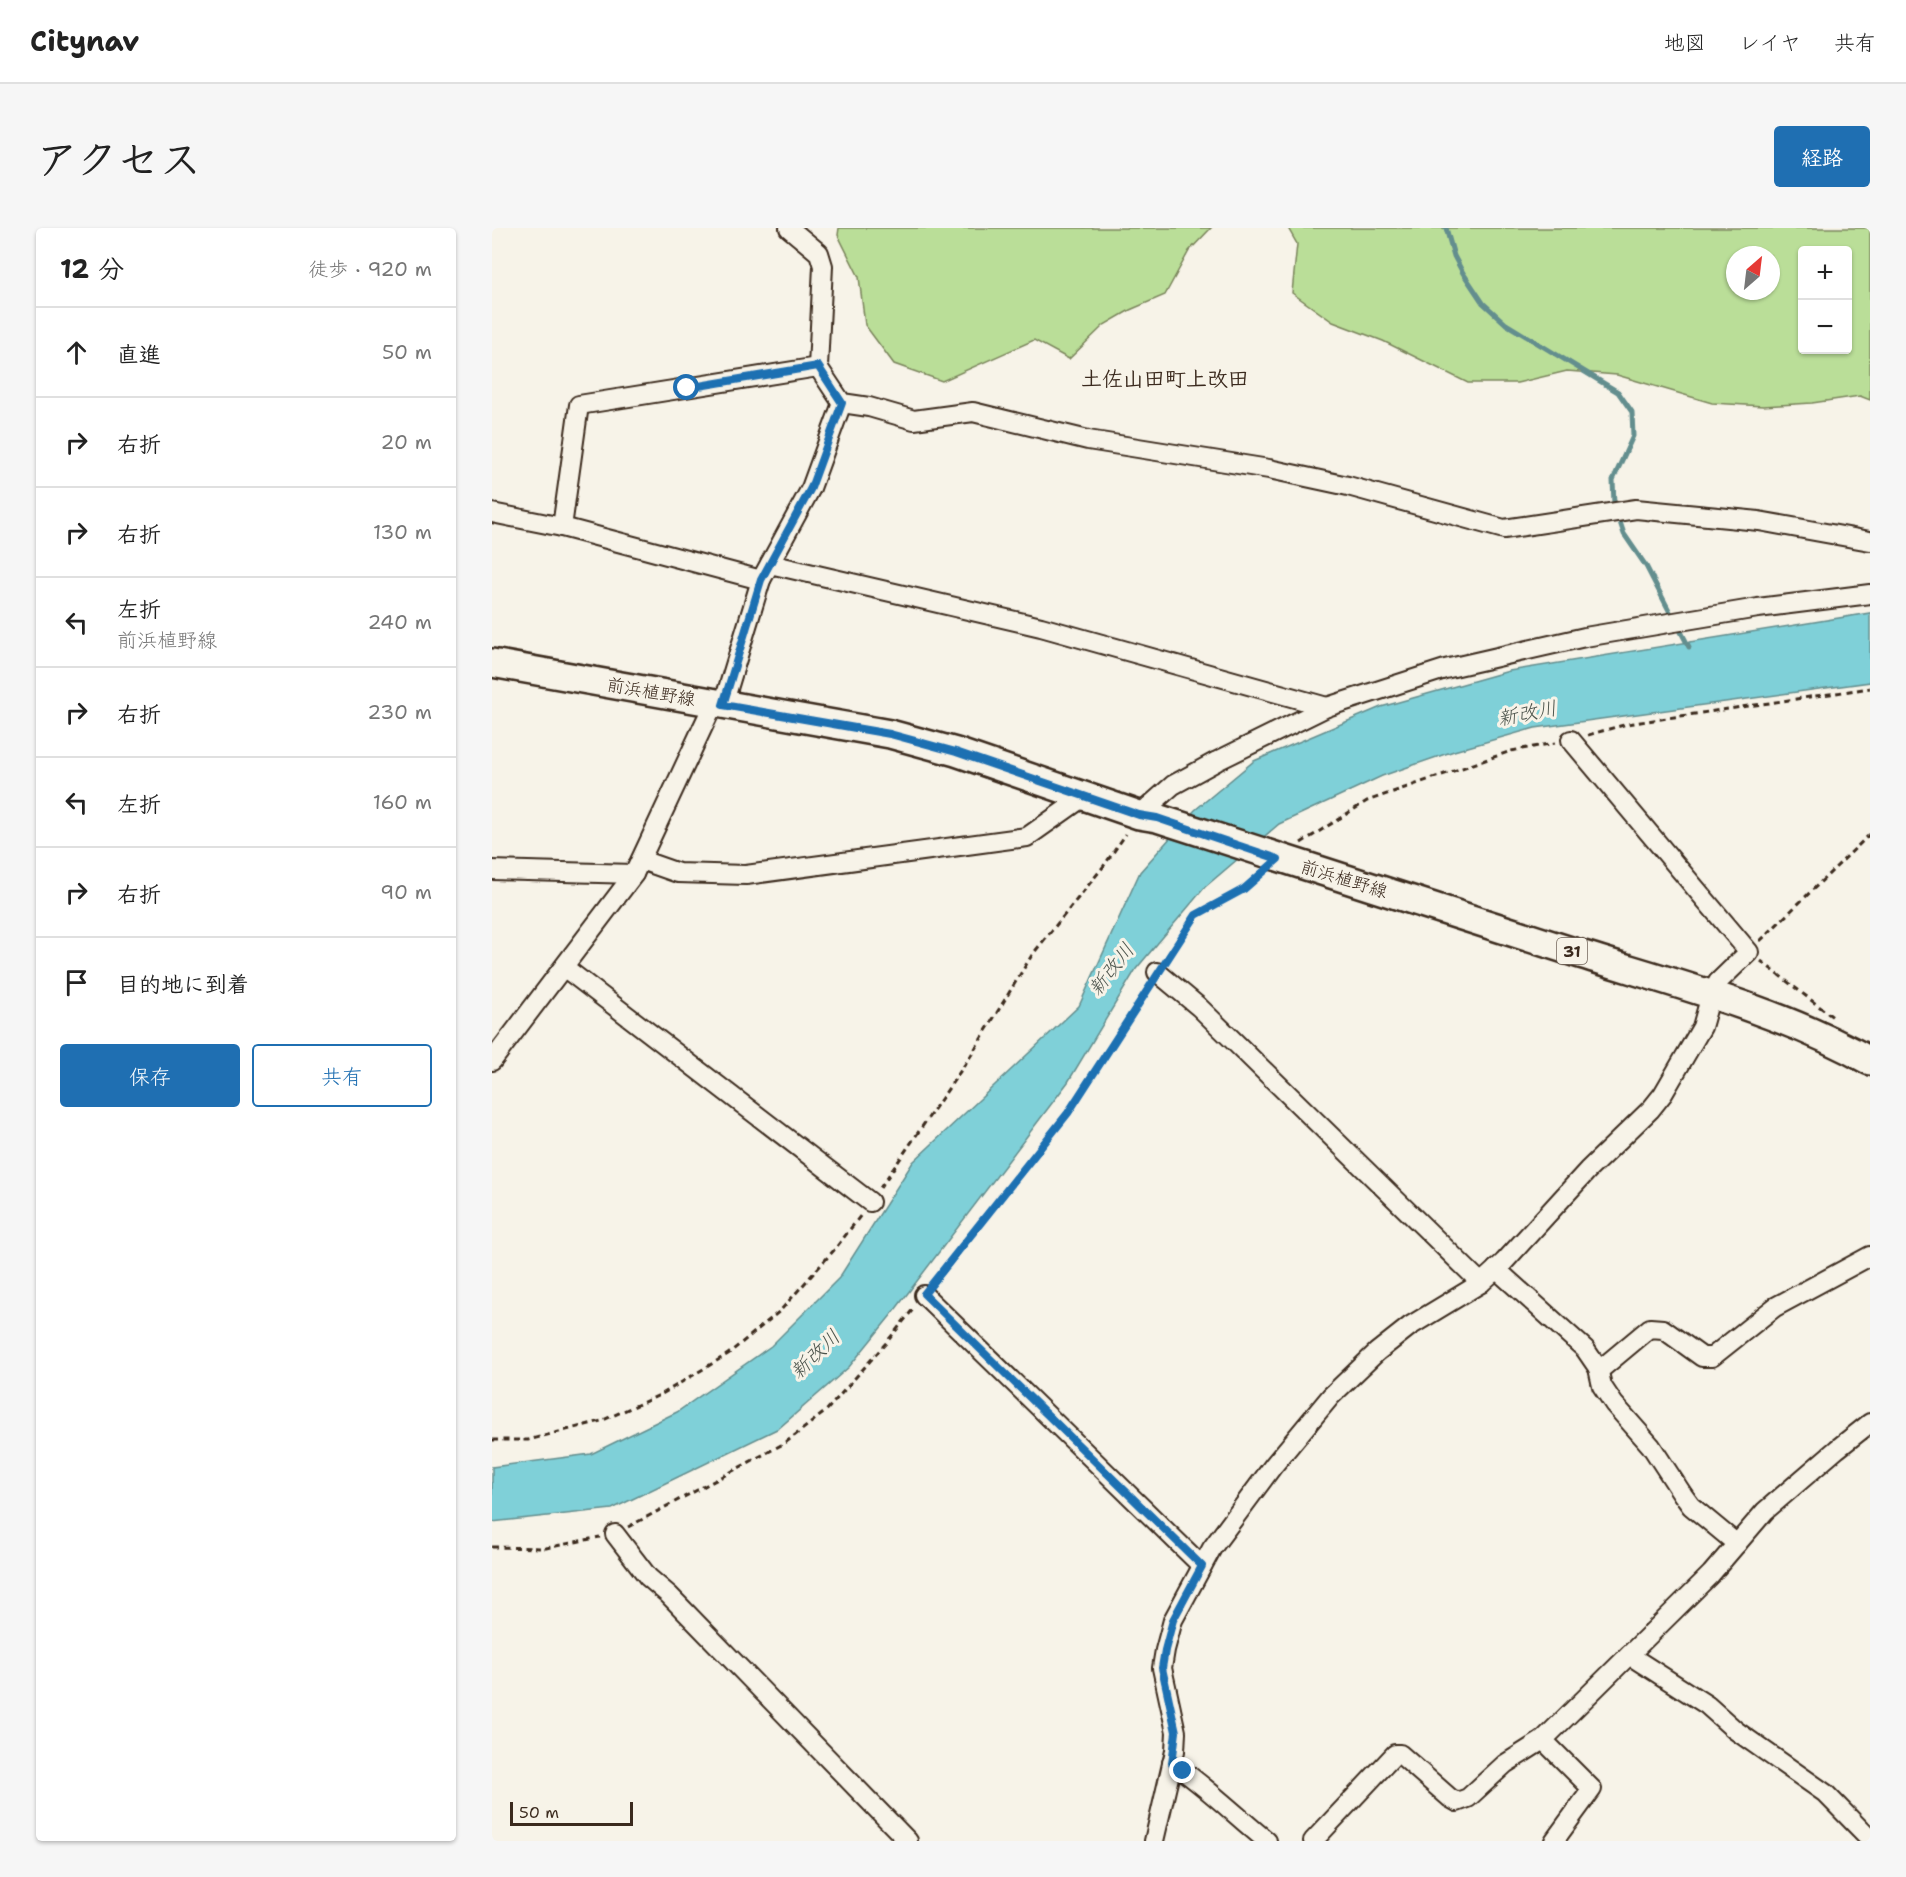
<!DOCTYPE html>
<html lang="ja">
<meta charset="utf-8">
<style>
body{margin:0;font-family:"Shantell Sans","Klee One",sans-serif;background:#f6f6f6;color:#222}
.controls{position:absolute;right:18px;top:18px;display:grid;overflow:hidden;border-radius:6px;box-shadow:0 2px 4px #0004}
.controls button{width:54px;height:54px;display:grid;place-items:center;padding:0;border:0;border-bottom:2px solid #e0e0e0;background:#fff;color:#222;font:30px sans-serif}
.compass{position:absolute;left:1234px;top:18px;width:54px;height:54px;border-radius:50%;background:#fff;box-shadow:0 2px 4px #0004;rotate:28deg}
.scale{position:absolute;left:18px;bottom:15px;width:123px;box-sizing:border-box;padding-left:6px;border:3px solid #3b2a1e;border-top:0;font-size:16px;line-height:21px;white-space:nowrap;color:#3b2a1e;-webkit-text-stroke:4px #f7f3e8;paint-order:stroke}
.stop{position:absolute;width:18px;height:18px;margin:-14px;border:4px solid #1f6fb2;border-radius:50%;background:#fff}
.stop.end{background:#1f6fb2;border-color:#fff;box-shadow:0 2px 6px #0008}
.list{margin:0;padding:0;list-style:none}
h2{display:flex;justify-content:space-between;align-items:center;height:78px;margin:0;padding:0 24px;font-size:26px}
h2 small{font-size:20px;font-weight:400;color:#767676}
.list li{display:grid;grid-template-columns:39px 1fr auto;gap:18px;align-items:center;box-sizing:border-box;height:90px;padding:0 24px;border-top:2px solid #e0e0e0}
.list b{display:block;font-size:22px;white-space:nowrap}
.list p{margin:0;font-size:20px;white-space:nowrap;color:#767676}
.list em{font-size:20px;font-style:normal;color:#767676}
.actions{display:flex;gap:12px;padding:18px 24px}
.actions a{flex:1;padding:14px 0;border:2px solid #1f6fb2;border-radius:6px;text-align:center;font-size:21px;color:#1f6fb2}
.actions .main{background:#1f6fb2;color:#fff}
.icon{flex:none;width:33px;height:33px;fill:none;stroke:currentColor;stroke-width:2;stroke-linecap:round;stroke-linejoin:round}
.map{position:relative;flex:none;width:1378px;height:1613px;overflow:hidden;border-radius:6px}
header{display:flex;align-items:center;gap:36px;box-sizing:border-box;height:84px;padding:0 30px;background:#fff;border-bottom:2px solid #e0e0e0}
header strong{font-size:28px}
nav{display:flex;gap:33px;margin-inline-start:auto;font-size:21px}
.intro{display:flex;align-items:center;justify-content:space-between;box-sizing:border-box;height:144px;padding:0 36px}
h1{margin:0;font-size:42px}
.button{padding:15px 27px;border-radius:6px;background:#1f6fb2;color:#fff;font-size:21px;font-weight:700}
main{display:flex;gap:36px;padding:0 36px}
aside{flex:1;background:#fff;border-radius:6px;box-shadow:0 2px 4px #0004}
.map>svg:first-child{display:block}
</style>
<header>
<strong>Citynav</strong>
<nav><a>地図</a><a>レイヤ</a><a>共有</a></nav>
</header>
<div class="intro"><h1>アクセス</h1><a class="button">経路</a></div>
<main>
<aside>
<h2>12 分<small>徒歩 · 920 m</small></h2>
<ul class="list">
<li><svg class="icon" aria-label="ahead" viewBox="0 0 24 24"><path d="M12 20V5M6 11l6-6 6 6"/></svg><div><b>直進</b></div><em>50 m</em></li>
<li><svg class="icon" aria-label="right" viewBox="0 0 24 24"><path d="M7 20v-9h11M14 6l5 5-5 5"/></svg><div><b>右折</b></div><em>20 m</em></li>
<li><svg class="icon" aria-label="right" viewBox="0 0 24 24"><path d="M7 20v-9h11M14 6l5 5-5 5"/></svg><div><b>右折</b></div><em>130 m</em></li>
<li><svg class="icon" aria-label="left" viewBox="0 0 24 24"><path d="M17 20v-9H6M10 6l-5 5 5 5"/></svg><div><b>左折</b><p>前浜植野線</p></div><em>240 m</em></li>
<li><svg class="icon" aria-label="right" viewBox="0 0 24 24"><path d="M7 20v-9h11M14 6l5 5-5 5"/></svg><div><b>右折</b></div><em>230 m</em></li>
<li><svg class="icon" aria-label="left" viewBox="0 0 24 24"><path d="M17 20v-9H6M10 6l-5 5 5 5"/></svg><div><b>左折</b></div><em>160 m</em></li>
<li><svg class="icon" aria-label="right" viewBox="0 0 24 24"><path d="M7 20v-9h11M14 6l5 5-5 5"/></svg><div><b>右折</b></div><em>90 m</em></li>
<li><svg class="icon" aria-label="arrive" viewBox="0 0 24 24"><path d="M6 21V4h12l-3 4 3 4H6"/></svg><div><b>目的地に到着</b></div></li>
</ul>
<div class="actions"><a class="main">保存</a><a>共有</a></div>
</aside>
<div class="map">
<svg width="1378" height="1613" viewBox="0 0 1378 1613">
<rect width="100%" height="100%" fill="#f7f3e8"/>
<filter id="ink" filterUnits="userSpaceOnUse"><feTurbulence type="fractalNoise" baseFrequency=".0167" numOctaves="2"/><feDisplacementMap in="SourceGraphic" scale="12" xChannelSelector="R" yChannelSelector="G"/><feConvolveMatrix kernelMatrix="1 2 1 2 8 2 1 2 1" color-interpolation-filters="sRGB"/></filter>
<g filter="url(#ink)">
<g fill="#bade98" stroke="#7a845b" stroke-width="1.5" fill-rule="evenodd">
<path d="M347,0H719L697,23L673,67L638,82L612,97L577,131L542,112L450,153L402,136L373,97L367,49L346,7Z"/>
<path d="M796,0H1378V172L1368,168L1320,175L1271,178L1220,175L1125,147L1075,143L1025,155H976L891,113L841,94L800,65L805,16ZM1310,22H1356V122H1310ZM1243,27H1279V63H1243Z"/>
</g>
<path fill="#7fd0d8" stroke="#648e8e" stroke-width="1.5" d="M1378,385V454L1043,500L962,523L890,548L787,596L713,659L644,741L576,854L400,1086L357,1139L287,1200L120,1281L0,1294V1239L99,1226L185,1184L279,1118L347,1050L421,934L587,778L648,644L703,582L762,533L889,479L1017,443Z"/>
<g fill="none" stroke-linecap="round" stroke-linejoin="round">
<g stroke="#648e8e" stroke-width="5">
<path d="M954,0L962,28L971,45L991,75L1014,96L1126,164L1140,184L1141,208L1121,252L1122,276L1132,306L1154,338L1181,390"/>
<path d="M1186,398L1197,419"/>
</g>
<defs>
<g id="street">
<path d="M297,0L327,25L331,38L326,139"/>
<path d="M0,285L70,299L269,352"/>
<path d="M70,299L87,177L326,139L350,175L377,179L422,192L481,184L596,212L777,241L856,258L1012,301L1144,281L1267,293L1378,313"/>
<path d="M278,336L549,399L835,479"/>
<path d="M231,477L269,352L319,260L350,175"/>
<path d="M647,587L681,557L725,533L835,479L953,441L1093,409L1266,380L1378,366"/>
<path d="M149,632L186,645L254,647L535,609L593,568"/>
<path d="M0,642L142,646"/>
<path d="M73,740L378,974"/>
<path d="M665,744L707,779L989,1055"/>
<path d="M0,833L142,646L222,475"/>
<path d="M1004,1041L1093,1121L1106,1140H1110L1158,1100L1171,1101L1210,1129H1220L1283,1079L1378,1028"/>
<path d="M432,1067L710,1338"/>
<path d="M1106,1140L1110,1158L1122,1176L1159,1218L1191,1267L1199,1278L1245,1316"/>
<path d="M123,1306L156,1349L177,1367L416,1613"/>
<path d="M1137,1427L1215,1477L1243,1502L1333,1565L1378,1611"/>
<path d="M680,1535C714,1558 743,1587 775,1613"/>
<path d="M662,1613L683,1523L684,1504L670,1440L673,1422L681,1392L720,1320L781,1238L839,1168L885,1124L918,1098L989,1055L1012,1034L1096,942L1159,881L1171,866L1210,799L1219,767L1226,754L1257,724L1079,512"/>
<path d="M821,1613L903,1526H908L958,1570L965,1574L976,1570L1013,1536L1051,1512"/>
<path d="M1062,1613L1100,1561L1051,1512L1219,1346L1273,1283L1345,1221L1378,1195"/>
</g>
<path id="primary" d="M0,435L398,506L464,524L647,587L665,590C805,636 945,681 1085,725C1184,756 1287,782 1378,833"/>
</defs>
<use href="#street" stroke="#3b2a1e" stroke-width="22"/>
<use href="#primary" stroke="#3b2a1e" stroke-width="32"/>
<g stroke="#3b2a1e" stroke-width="3" stroke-dasharray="6 4.5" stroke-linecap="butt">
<path d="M1096,507L1135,496L1378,460"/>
<path d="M809,615L875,573L1019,523L1063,515"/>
<path d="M1268,713L1378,606"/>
<path d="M675,730L704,687L752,661L768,646"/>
<path d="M1269,733L1342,790"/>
<path d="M388,960L478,829L540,727L611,639L634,606"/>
<path d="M443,1054L576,885L657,758"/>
<path d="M0,1212H36L109,1193L170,1166L236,1126L288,1083L343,1021L369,987"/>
<path d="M136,1299L293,1215L334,1183L394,1115L422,1080"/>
<path d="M0,1319L54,1320L108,1309"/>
</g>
<use href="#street" stroke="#f7f3e8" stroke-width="18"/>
<use href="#primary" stroke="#f7f3e8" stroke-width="27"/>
</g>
</g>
<g fill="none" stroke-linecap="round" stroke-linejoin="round" filter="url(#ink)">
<path stroke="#1f6fb2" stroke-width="8" d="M195,160L326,138L350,175L319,260L269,352L231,477L398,506L464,524L647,587L665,590L786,631L752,661L704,687L576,885L432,1066L710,1338L681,1392L673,1422L670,1440L684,1504L680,1535L691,1543"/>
</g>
<g text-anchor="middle" stroke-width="6" stroke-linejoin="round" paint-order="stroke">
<rect fill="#f7f3e8" stroke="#73665b" stroke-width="1.5" x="1065" y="710" width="30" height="26" rx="4.5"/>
<g font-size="16" font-weight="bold" fill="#3b2a1e">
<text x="1080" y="729">31</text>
</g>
<g font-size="18" fill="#3b2a1e" stroke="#f7f3e8">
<text transform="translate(159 464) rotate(10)" y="6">前浜植野線</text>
<text transform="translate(852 651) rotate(17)" y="6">前浜植野線</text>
</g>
<g font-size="20" font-style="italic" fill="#4c544c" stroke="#f7f3e8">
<text transform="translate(1035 485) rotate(-11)" y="7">新改川</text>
<text transform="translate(619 741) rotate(-52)" y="7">新改川</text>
<text transform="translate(323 1126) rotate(-44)" y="7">新改川</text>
</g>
<g font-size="21" font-weight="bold" fill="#3b2a1e" stroke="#f7f3e8">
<text x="673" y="158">土佐山田町上改田</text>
</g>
</g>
</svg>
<div class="controls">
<button>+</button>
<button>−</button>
</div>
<svg class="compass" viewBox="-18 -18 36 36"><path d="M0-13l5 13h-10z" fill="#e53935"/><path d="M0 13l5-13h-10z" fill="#767676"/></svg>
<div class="scale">50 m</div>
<div class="stop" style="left:195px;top:160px"></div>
<div class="stop end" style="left:691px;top:1543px"></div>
</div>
</main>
